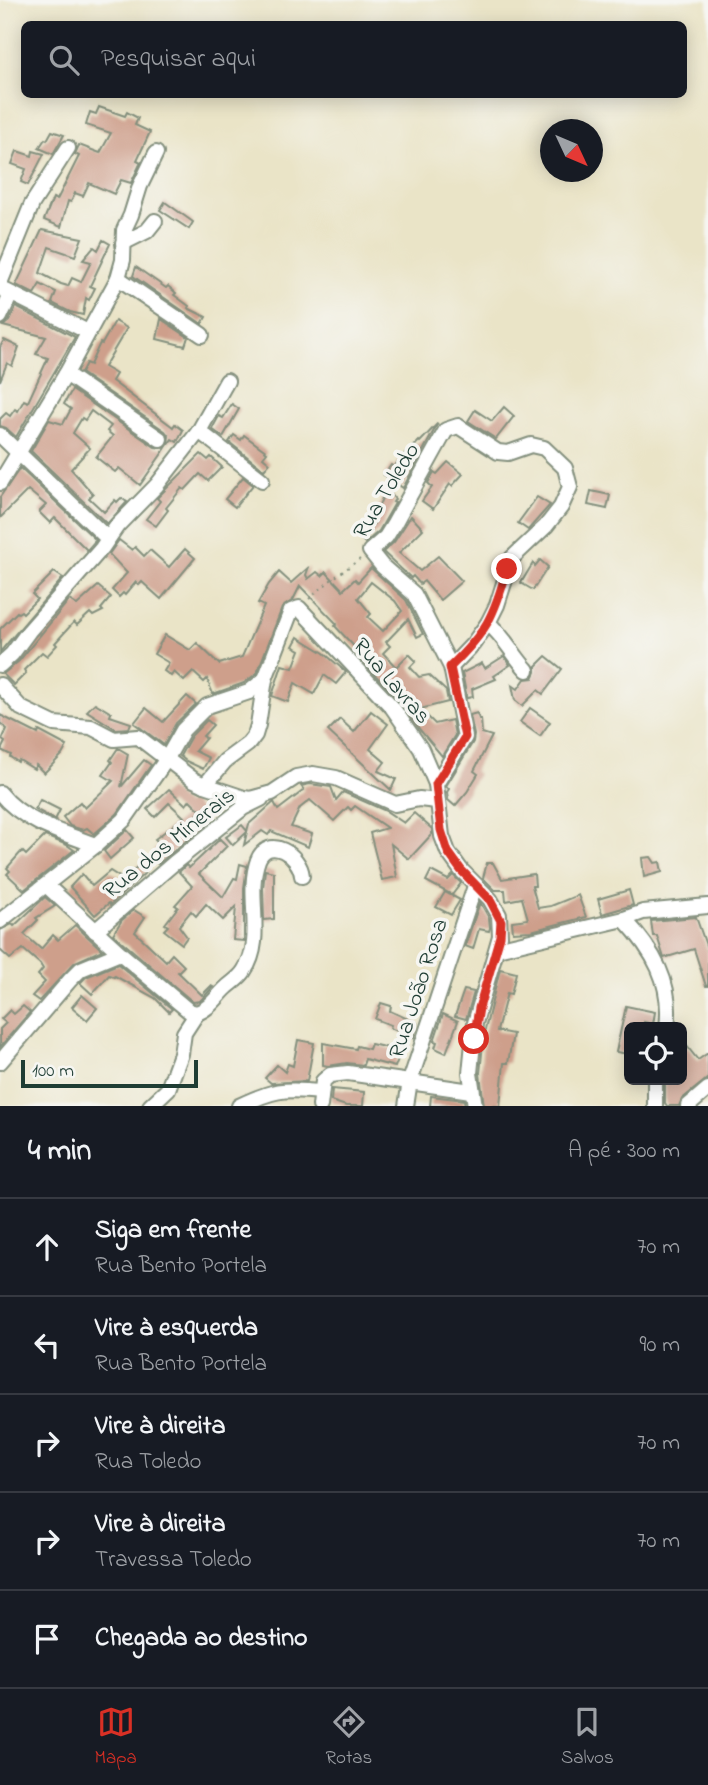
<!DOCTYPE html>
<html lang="pt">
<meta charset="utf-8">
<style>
body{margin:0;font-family:"Indie Flower",sans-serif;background:#20242c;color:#f1f3f6}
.controls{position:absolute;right:21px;bottom:21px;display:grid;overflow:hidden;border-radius:10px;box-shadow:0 4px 18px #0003}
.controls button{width:63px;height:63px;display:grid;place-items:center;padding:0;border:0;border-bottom:2px solid #363941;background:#171b24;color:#f1f3f6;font:35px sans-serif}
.compass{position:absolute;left:540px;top:119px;width:63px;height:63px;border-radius:50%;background:#171b24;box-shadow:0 4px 18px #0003;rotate:134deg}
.scale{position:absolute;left:21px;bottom:18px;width:177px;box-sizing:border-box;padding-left:7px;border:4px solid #1f3d34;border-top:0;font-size:19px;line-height:24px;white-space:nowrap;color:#1f3d34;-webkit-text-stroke:5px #f6f6f2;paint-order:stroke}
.stop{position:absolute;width:21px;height:21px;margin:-16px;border:5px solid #d93025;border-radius:50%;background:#fff}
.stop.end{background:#d93025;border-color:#fff;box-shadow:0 2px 7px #0008}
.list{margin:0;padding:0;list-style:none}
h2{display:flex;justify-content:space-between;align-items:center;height:91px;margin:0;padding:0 28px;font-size:30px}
h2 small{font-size:23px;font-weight:400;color:#9ea1a6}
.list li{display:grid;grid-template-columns:46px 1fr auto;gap:21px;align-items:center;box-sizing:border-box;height:98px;padding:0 28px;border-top:2px solid #363941}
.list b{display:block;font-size:26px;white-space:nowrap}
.list p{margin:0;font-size:23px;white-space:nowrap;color:#9ea1a6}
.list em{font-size:23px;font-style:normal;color:#9ea1a6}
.icon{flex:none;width:38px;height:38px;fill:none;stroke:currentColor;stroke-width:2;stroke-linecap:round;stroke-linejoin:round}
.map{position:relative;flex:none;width:708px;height:1106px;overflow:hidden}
.search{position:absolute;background:#171b24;box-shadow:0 4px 18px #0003;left:21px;right:21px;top:21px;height:77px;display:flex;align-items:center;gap:18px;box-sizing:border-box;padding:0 24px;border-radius:10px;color:#9ea1a6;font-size:26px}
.sheet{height:581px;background:#171b24}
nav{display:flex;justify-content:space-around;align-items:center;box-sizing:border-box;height:98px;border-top:2px solid #363941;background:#171b24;font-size:19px;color:#9ea1a6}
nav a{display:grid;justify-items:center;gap:4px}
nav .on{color:#d93025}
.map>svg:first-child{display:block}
</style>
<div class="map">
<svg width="708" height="1106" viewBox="0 0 708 1106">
<rect width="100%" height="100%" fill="#f6f6f2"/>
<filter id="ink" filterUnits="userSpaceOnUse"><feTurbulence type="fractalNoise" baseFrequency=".0143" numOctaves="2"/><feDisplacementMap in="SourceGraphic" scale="14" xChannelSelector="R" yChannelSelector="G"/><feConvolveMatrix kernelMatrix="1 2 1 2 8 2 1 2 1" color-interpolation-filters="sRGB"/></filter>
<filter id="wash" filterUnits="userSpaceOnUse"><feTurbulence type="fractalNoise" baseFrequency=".00686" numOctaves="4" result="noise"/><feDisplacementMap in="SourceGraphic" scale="28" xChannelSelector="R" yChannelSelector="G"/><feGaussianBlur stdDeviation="1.57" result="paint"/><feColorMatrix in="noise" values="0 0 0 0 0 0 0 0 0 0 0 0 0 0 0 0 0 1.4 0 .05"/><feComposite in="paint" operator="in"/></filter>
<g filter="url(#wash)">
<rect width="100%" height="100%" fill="#eae4c7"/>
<g id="blocks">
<g fill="#ce9f8b" fill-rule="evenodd">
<path d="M99,107L125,116L127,112L138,118L135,125L150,132L137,160L141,162L131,183L121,180L114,194L89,183L83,196L75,193L71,202L68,201L61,227L44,220L53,198L57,200L79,156L75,154L79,145L100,153L111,133L86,125L90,112L96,114Z"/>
<path d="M52,131L64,135L53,154L39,148L45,139L47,140Z"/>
<path d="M17,151L32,156L33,151L44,154L28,185L21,182L26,169L12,164Z"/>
<path d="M165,202L193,222L189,229L160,210Z"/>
<path d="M42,230L82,238L75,256L49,247L40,273L61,284L68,286L72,278L81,282L91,262L83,260L94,247L98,250L103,240L110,244L90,286L95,288L89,300L86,298L83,315L70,312L52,303L56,292L40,284L34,294L16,285Z"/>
<path d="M136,267L166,288L168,286L176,293L174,295L189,306L188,308L206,317L202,324L133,276Z"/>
<path d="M16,307L75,337L16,437L6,428L0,426V419L6,413L10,416L15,409L18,411L24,400L28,402L48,358L36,354L46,337L3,326L9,321Z"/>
<path d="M161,319L188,337L185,346L157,339Z"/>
<path d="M115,321L127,328L104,367L116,374L112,381L173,427L175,424L183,430L177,442L172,439L140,485L119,468L115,472L96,457L113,436L107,431L111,426L91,411L85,420L82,418L73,433L90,448L71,469L93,494L89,498L104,512L115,500L117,502L121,498L127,502L107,524L31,451L49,420L63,424L71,409L64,404L72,390L155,447L163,448L168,444L169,436L165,431L81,373L86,363L90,365L100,343L102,344Z"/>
<path d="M4,340L19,347L12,366L7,363L0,381V347Z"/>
<path d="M232,404L239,409L223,437L212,429L219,416L223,418Z"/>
<path d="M504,407L514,416L496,439L468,421L475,410L492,421Z"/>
<path d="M438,423L403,488L384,475L391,465L394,467L407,451L409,452L419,441L420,442Z"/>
<path d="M234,435L241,440L244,435L267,452L263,457L270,463L264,470L229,442Z"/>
<path d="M201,454L208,460L211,457L222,467L208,481L200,474L185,490L182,488L166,508L168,510L156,526L146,519L160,501L157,498Z"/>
<path d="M448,462L463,474L452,486L450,484L433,509L422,501L432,487L428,483L434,472L437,474Z"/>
<path d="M20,468L96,540L87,550L55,518L50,523L39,512L46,505L28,490L0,518V497Z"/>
<path d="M243,477L253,485L235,507L225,499Z"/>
<path d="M386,489L395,499L393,502L395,503L379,531L365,543L361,539L375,522L372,521Z"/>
<path d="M591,491L610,495L607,509L588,505Z"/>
<path d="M537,497L550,505L528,530L518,523Z"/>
<path d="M411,516L423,529L399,553L420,571L438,556L462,581L440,600L424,581L420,584L413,576L411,578L383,552L394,542Z"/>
<path d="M119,540L132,550L135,547L144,556L150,550L169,567L185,549L195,558L161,599L142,582L139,585L136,582L125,595L123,593L119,597L112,590L127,573L109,554Z"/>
<path d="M540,560L548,567L533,590L521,583L533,563L535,566Z"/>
<path d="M309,567L306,575L308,579L317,572L322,576L326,572L343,590L355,579L358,582L371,568L406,600L423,634L417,637L408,619L386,642L390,646L383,653L396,667L409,654L416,661L410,667L419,677L429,675L446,691L448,702L420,709L435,724L452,720L455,735L442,756L420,730L399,700L360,659L363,656L335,626L337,624L300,586L293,600L282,608L257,673L244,683L213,694L207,679L204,682L193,672L184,681L174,672L171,676L164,671L169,663L154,654L165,635L190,650L197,643L219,664L242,657L264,606L258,603L269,584L279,572L291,583ZM371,582L395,601L402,611L383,631L368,617L371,614L358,598Z"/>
<path d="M54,572L63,578L0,652V629L17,612L18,613L21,611L23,613L37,599L32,594Z"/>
<path d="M98,586L111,597L101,609L103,611L93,616L90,613L77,625L74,622L55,643L57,645L47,656L42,652L24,670L26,673L14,685L3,674L19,661L69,600L77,605Z"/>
<path d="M298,637L324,653L346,672L336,684L324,675L314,694L295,683L288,702L272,696L282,665L293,668L300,650L293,646Z"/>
<path d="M504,656L510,665L494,676L496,679L472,689L473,697L467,698L462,673L482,663L485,668Z"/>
<path d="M546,656L562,669L543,694L538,690L522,706L515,700L512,685L518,689L525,679L533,678L536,672V666Z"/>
<path d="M187,696L196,704L176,723L164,745L134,723L146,708L163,722Z"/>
<path d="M95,703L111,713L110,716L131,723L129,728L116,729L87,711Z"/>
<path d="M530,708L550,722L540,736L520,722Z"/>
<path d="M371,711L388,724L370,749L385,762L378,771L396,779L391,790L328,731L340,719L354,732Z"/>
<path d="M477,713L479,719H481L482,733L492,736L474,771L478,774L467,792L455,806L448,800L447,792L449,789L446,786L473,742L474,735L470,715Z"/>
<path d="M0,715L38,734L39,731L67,746L62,755L44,773L36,765L34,769L19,760L18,762L10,757L11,755L1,750L5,742L2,740L7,729L0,723Z"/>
<path d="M207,720L213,725L203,736L206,738L195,751L209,758L203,769L186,761L180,756L191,736Z"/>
<path d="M118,748L128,754L121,787L144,760L151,765L117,814L94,834L87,828L83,830L70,826L63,817L80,802L85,808L113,781L103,775L112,762L110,760Z"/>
<path d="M310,784L331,787L336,800L343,792L386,811L404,823L414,813L432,829V834L409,859L391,844L397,877L382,880L370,833L387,828L355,806L351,810L348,807L334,821L310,800L300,808L291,827L312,834L308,847L271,831L268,835L262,831L244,845L247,832L233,845L226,837L242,825L247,831L249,824L274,802L278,810L304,790L301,786Z"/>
<path d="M169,789L186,805L190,800L201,811L190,822L197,832L158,864L151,858L155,854L153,851L160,844L155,839L184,817L169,803L155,817L147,809Z"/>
<path d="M40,800L60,810L55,820L35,809Z"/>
<path d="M127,830L134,838L110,859L104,851Z"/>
<path d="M45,836L67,845L74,850L24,890L7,874L10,871L7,868L22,851L26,855Z"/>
<path d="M220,839L227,846L199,874L223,897L234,878L237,879L240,864L247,866L244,888V941L233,940L236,907L223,920L206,904L196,916L191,911L179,926L187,937L182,944L164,930L168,926L165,924L178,907L175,905L192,886L179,872L186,865L189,868Z"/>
<path d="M651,857L655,863L660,862L662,872L644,877L642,858Z"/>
<path d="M487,863H493L502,879L534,874L535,886H532L538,908L551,906L578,895L586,917L531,931L513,932L512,921L528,919L522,898L506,901L505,890H495L483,878Z"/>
<path d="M139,865L146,872L110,905L109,903L95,915L70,887L82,874L92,886L110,871L129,883L125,879Z"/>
<path d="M265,870L274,872V919L264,920L263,888Z"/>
<path d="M431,871L448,880L453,875L461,883L452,895L426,881Z"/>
<path d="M629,890L633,905L602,914L598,899Z"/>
<path d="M445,892L460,900L451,915L436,907Z"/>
<path d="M45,897L55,906L36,918L38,920L24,934L41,949L53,935L58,940L75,925L102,950L75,962L39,1001L32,996L45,982L38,975L43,969L40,964L23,949L10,959L0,950V930L12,924L14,926Z"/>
<path d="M480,902L489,918L490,928L489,931L479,929L473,949L465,946Z"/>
<path d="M134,910L145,917L135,932L166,961L172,954L184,966L178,972L202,995L211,986L213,987L200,1001L193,1002L113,934L122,920Z"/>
<path d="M696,917L708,951V986H706L694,949L664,958L657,936H653L651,921Z"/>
<path d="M118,964L172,1009L169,1012L155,998L115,976L114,977L109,975L92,994L80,983L86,977Z"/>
<path d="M500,969L516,973L511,994L507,993L497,1031L513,1034L508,1063H504L500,1106H484L480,1073L484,1034Z"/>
<path d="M464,990L474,992L466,1019L455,1016Z"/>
<path d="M82,995L97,1008L87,1020L72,1007Z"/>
<path d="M381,1003L391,1006L390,1011L417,1023L414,1038L390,1028L391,1025L375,1019Z"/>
<path d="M23,1006L30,1012L0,1047V1029L6,1023L1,1019L10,1010L14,1014Z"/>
<path d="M626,1006L655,1012L653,1024L644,1022L643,1027H629V1054L616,1052Z"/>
<path d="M443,1014L458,1021L446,1053L435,1048L437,1042L434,1041Z"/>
<path d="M298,1040L314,1043L307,1081L271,1083L265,1078L277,1065L285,1072L288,1064L293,1066Z"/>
<path d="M682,1040L698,1060L708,1053V1078L682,1099L679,1106H667L665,1103V1084L670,1080H682Z"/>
<path d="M323,1043L356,1049L357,1046L369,1049L371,1044L401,1051L395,1067L365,1059L363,1065L347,1063L328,1066L323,1065Z"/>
<path d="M332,1089L364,1092L363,1106H346L331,1101Z"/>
<path d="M431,1096L464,1100L465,1106H430Z"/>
</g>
</g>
</g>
<g filter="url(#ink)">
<use href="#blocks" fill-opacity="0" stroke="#84907e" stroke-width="2"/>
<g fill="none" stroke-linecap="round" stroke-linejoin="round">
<defs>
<g id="minor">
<path d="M123,243L147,231L155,221"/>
<path d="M118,278L202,335"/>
<path d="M0,283L32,204L68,148"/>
<path d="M0,288L88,332"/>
<path d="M0,317L11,294"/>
<path d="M66,374L160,439"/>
<path d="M199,431L262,480"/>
<path d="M0,435L107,538"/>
<path d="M0,483L66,374L118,278L123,260L124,230L131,215L140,186L156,153"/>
<path d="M488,623C504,636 513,655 527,670"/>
<path d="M0,665L12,654L29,631L102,548L117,526L157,485L199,431L227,381"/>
<path d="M0,685L21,708L54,724L91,727L114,739L138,737L194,780L205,785L244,798L250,799L272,793L296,777L313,774L336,778L395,804L419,799L437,801"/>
<path d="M436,784L465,737L451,667L414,594L382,566L370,551L386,537L394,524L446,430L458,426L498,452L508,453L531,445L544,448L565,468L570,487L561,507L546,526L512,558L497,605L488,623L473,644L451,667"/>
<path d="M205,785L225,761L248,744L255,735L258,725L265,679L291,611L299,608L392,707L421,749L436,784L442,836L448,852L461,870L490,899L499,915L500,936L475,1023L470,1073L475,1106"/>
<path d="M0,793C23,822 62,833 96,845"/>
<path d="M46,885L120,953L189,1011L197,1013C209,1009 216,998 225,989C231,983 240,978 244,971C266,939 245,895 258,860C268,835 300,854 302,876"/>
<path d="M624,919C653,950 673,983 667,1027"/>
<path d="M0,921L96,845L124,820L166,760L183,730L207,706L249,692L265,679"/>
<path d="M95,931L174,863L243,808L261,799"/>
<path d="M497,949L624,919L643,912L708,906"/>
<path d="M0,1062L70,980L81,969L120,953"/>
<path d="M150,1106L168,1089L181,1054L184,1033L197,1013"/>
<path d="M239,1106C273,1090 282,1088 320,1092"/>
<path d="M320,1106L323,1081L330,1075L348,1073L471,1091"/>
<path d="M406,1106L410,1081L475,886"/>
<path d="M655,1106V1080"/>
<path d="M688,1106L708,1089"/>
</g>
</defs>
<use href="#minor" stroke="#84907e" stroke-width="18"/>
<path stroke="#84907e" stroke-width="2" stroke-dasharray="2 5" stroke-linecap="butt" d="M309,599L331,580L360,559"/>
<use href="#minor" stroke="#fff" stroke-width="14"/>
</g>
</g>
<g fill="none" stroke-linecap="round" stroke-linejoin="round" filter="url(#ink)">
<path stroke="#d93025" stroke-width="9" d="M474,1039L479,1008L500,936L501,921L490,900L461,870L448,852L441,830L436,784L465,737L450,667C486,632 494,617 507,569"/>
</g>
<g text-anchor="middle" stroke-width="7" stroke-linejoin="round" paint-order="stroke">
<g font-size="23" fill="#1f3d34" stroke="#f6f6f2">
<text transform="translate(385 490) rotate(-59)" y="8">Rua Toledo</text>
<text transform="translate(393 680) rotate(49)" y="8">Rua Lavras</text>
<text transform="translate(168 842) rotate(-39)" y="8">Rua dos Minerais</text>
<text transform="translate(417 988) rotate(-72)" y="8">Rua João Rosa</text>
</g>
</g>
</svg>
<div class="controls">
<button><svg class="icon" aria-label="locate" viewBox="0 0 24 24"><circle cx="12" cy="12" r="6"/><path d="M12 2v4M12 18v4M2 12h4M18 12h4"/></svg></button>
</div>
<svg class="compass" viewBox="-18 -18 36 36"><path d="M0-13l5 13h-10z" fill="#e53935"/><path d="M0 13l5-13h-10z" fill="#9ea1a6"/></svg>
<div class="scale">100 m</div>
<div class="stop" style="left:474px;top:1039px"></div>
<div class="stop end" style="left:507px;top:569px"></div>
<div class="search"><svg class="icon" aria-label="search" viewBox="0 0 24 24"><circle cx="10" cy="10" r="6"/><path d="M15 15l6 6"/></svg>Pesquisar aqui</div>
</div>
<section class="sheet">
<h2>4 min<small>A pé · 300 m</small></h2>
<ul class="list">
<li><svg class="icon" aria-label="ahead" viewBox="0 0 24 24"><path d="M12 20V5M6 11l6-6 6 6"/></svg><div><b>Siga em frente</b><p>Rua Bento Portela</p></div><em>70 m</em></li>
<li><svg class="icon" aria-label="left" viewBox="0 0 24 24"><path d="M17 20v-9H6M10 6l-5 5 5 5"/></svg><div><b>Vire à esquerda</b><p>Rua Bento Portela</p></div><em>90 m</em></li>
<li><svg class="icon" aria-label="right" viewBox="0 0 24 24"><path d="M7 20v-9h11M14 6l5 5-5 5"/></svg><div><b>Vire à direita</b><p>Rua Toledo</p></div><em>70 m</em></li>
<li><svg class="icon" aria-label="right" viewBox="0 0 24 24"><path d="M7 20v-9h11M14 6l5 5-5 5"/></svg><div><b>Vire à direita</b><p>Travessa Toledo</p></div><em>70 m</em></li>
<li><svg class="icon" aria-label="arrive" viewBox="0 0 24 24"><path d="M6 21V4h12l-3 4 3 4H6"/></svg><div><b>Chegada ao destino</b></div></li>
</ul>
</section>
<nav>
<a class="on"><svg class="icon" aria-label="map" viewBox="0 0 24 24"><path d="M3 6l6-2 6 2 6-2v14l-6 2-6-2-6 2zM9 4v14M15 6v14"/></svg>Mapa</a>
<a><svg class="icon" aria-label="directions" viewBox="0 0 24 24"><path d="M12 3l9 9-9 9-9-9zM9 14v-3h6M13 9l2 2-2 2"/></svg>Rotas</a>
<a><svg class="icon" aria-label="saved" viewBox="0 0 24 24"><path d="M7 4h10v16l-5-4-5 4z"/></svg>Salvos</a>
</nav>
